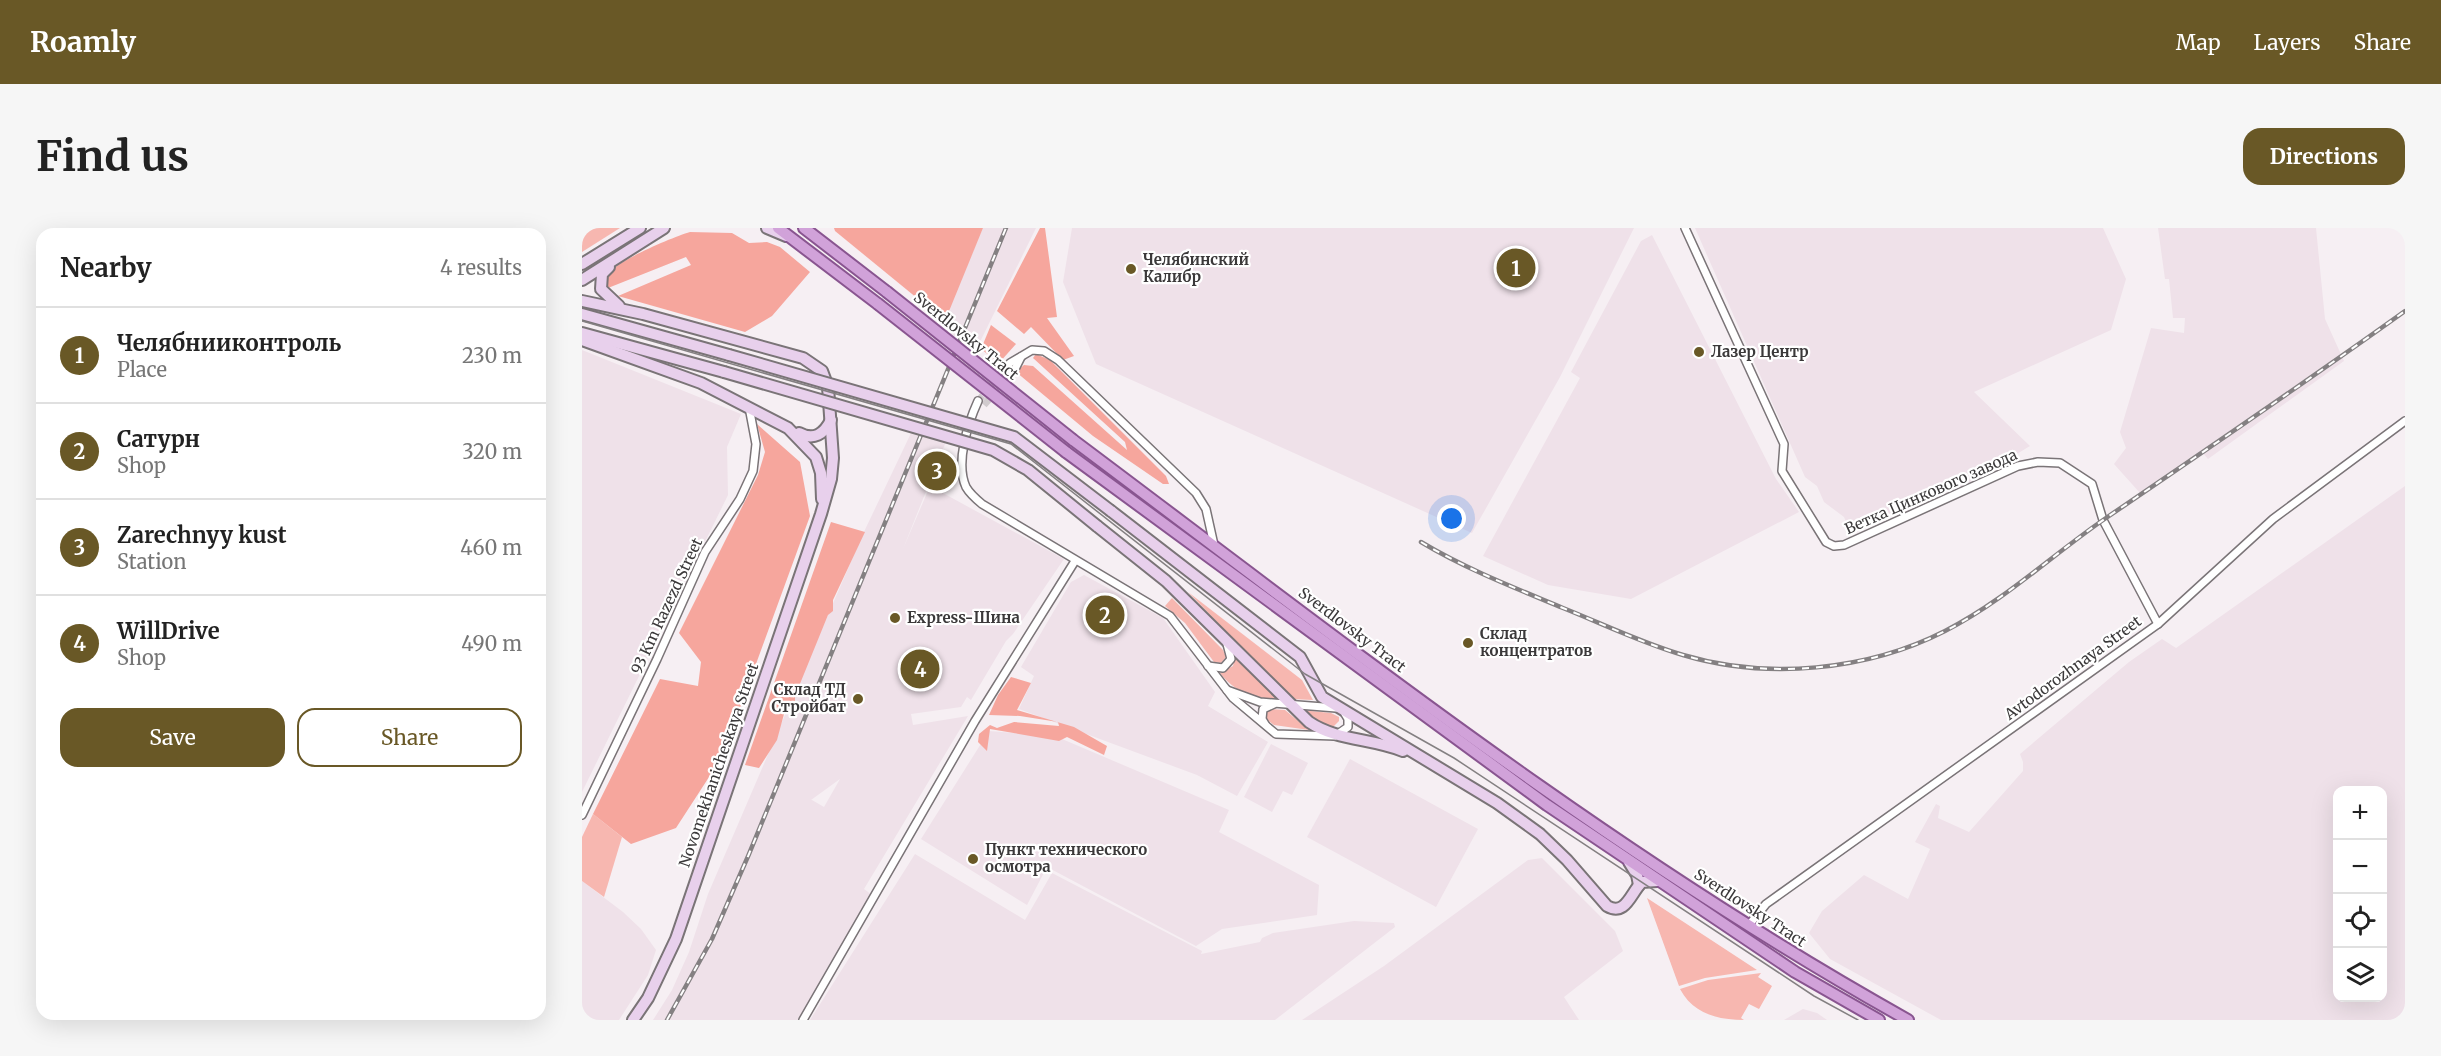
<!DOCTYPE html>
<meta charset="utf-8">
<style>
body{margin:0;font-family:Merriweather,serif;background:#f6f6f6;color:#222}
.controls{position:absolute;right:18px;bottom:18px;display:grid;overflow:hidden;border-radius:12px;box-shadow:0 6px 24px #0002}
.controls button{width:54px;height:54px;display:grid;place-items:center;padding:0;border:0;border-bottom:2px solid #e0e0e0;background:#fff;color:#222;font:30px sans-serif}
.you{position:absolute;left:870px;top:291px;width:21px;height:21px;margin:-15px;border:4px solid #fff;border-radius:50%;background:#1a73e8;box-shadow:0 0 0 9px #1a73e833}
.badge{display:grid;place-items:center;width:39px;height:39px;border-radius:50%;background:#695826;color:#fff;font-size:20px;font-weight:700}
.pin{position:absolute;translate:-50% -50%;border:3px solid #fff;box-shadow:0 2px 6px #0006}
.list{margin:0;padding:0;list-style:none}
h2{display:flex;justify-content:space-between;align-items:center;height:78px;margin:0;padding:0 24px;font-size:26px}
h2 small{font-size:20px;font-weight:400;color:#767676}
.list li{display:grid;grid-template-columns:39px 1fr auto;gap:18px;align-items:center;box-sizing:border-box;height:96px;padding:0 24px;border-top:2px solid #e0e0e0}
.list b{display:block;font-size:22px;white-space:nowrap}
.list p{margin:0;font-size:20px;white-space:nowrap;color:#767676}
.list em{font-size:20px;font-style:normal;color:#767676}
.actions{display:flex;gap:12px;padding:18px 24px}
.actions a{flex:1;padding:14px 0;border:2px solid #695826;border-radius:18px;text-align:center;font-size:21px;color:#695826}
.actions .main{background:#695826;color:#fff}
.icon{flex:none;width:33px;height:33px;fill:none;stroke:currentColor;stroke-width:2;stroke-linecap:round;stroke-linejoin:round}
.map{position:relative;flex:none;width:1823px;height:792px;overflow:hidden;border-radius:18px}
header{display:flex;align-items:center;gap:36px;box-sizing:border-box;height:84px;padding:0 30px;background:#695826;color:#fff}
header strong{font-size:28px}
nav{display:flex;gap:33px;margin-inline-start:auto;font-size:21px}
.intro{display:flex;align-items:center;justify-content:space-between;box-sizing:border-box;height:144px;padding:0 36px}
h1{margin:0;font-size:42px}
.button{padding:15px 27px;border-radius:18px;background:#695826;color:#fff;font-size:21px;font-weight:700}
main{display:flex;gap:36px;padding:0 36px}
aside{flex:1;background:#fff;border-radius:18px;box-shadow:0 6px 24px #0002}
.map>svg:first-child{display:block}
</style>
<header>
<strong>Roamly</strong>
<nav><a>Map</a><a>Layers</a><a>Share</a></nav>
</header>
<div class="intro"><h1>Find us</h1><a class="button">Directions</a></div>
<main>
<aside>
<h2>Nearby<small>4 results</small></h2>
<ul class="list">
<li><span class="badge">1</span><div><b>Челябнииконтроль</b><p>Place</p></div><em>230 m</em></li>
<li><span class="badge">2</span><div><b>Сатурн</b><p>Shop</p></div><em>320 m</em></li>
<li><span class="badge">3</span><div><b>Zarechnyy kust</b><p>Station</p></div><em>460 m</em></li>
<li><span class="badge">4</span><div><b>WillDrive</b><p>Shop</p></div><em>490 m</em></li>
</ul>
<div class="actions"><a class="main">Save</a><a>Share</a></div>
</aside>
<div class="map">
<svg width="1823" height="792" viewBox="0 0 1823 792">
<rect width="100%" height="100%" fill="#f6eff3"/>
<g fill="#efe1e9" fill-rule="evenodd">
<path d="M401,0H454L394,122L369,106L368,77Z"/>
<path d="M490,0H1052L978,149L890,305L514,136L481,54Z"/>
<path d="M1113,0H1521L1544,51L1529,102L1392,164L1448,218L1385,256L1268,303L1262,289L1242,274L1235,258L1223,249Z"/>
<path d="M1576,0H1734L1743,91L1762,133L1626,231L1619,223L1558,265L1532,236L1544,220L1538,204L1569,100L1602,105L1603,90H1591L1587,51H1583Z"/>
<path d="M1070,7L1194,251L1217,284L1049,371L966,357L901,328L998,150L989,144L1059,13Z"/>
<path d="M0,122L159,186L145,219L146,267L0,564Z"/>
<path d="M330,203L365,211L321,321L348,258L482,331L431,406L424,413L389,472L385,469L379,479L329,486L331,497L386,488L282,661L290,667L220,792H71L90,762L107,724L126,666L280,308ZM258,551L242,579L230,572H229Z"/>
<path d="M1823,258V792H1359L1248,731L1227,705L1240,683L1282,647L1326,671L1348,621L1333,614L1354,576L1358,578L1356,590L1387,604L1441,543V534L1438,526L1547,434L1580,411L1594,420ZM1800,562V770H1756V562Z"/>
<path d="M502,347L581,390L633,464L626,478L686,514L655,568L615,547L437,481L452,448L439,439L489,354Z"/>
<path d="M407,503L473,508L647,582L637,604L737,657L735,687L640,701L614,718L465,639L445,677L339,611Z"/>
<path d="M689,516L726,535L710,567L701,563L690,584L662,569Z"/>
<path d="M768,531L896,601L854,679L725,609Z"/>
<path d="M333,626L443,692L470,645L620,723L619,726L678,714L680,710L691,705L772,693L812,695L813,699L693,792H228Z"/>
<path d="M960,630L1033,703L1041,723L982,769L997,792H720L802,738L946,632Z"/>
<path d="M0,653L41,684L59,701L74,722L66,747L37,792H0Z"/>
<path d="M1221,781L1235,785L1245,792H1202Z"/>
</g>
<g fill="#f7b7b0">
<path d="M0,0H38L0,24Z"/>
<path d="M606,364L720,452L731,472L710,471Z"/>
<path d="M590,370L641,422L644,429L639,435L632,434L603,395L583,378Z"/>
<path d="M653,428L694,471C670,470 654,465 638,445L651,438Z"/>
<path d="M687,481L703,482L727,502L692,497L683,490L682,484Z"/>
<path d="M719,482L749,485L757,489V493L751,499L742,498Z"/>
<path d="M11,586L40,609L22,669L0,653V609Z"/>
<path d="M1065,670L1175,742L1123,750L1097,758Z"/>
<path d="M1179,745L1176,749L1190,758L1177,781L1167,776L1159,790L1162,792C1137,792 1111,786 1098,761L1126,752Z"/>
</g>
<g fill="#f6a69d">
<path d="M252,0H401L363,93L253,3Z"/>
<path d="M458,0H463L475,89L465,90L492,128L481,132L449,99L442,106L415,83Z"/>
<path d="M108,4L150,5L167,15L185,14L198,19L228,44L190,88L163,104L36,68L109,37L104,29L26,60C25,53 25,47 30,42C42,30 91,9 108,4Z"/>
<path d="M409,97L434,116L417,135L399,121Z"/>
<path d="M454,126L468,132L584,248L587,256H581L511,208L434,144L442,137L451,138L545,222L543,214L451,130Z"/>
<path d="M175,196L218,234L228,288L140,529L94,600L49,616L11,586L78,451L116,458L119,434L97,405L176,247L183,224Z"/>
<path d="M249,294L283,304L251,372V383L246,387L213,468V478L202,486L195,512L177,540L163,537Z"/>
<path d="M429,449L449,455L435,482L492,499L525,518L522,527L485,509L477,513L408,501L405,523L396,514L397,506L408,497L415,500L432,494L477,498L476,494L438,488L407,487L416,467Z"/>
</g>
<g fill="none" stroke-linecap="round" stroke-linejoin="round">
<g stroke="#d1cbce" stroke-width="7" stroke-dasharray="7 3.5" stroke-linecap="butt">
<path d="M396,173L428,135"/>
<path d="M402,177L433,141"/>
</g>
<defs>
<g id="street">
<path d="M1103,0L1202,216L1200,243L1244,314L1252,318L1262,317L1436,238L1456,234L1478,235L1510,256L1521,292L1576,396"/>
<path d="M428,135L450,122L462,123L476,132L614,265L624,281L632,317"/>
<path d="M433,141L439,129"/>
<path d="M396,173C386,195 373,235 384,259C388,266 394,271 400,276L588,388L651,470L694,506L753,508L766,499V491L763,486"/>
<path d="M626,438L641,440L649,431L645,416"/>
<path d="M645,462L678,474L754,480"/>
<path d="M683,496L680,491L681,481L692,476"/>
<path d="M0,587L75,431L123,324L158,271L171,243L174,216L167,179"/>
<path d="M1167,697L1184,676L1576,396L1691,291L1823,193"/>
<path d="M221,792L393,493L493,333"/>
</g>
<g id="secondary">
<path d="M185,0L204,8"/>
<path d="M0,36L58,0"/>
<path d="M27,39L20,46L19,61L37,78"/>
<path d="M0,52L82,0"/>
<path d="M0,73L61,86L221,130L240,143L246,159L251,230L249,251L239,286L94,711L66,770L51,792"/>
<path d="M0,86L147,127"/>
<path d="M0,105L142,144"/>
<path d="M0,112L119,155L206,200L234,229L239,245L240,271"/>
<path d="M217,205C232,213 242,206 249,192"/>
<path d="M529,283L718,429L740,469L915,575L958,606L985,632L1025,678C1044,689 1049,664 1060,654L1075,653"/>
<path d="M515,298L584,353L727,494C755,513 789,510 821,523"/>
<path d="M1047,634L1055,647L1057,657"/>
</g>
<g id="primary">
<path d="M196,0L296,76"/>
<path d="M222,0L305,64"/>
<path d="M491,212C762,415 1030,627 1326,792"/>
<path d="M484,224L965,577L1213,744L1297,792"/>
</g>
</defs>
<use href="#street" stroke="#7a7477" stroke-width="10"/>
<use href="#secondary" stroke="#7a7477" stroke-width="14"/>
<use href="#primary" stroke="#895590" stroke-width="14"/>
<use href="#street" stroke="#fff" stroke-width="7"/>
<use href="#secondary" stroke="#e8d0ec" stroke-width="10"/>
<use href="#primary" stroke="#d1a2d9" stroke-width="10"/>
<path stroke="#848082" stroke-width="1.5" d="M0,93L429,216L723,446L872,530L1232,768L1276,792"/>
<defs>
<g id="rail">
<path d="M839,314C884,341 933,360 981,380C1021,396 1060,415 1101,427C1185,452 1285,443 1363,403C1422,373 1470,327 1524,290C1624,222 1724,154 1823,83"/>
<path d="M85,792L130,711L167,626L424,0"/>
</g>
</defs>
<use href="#rail" stroke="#848082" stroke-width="4.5"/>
<use href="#rail" stroke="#fff" stroke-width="2" stroke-dasharray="7" stroke-linecap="butt"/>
<defs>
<g id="secondary-bridge">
<path d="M147,127L432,209L529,283"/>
<path d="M142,144L411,222L446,242L515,298"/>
</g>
<g id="primary-bridge">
<path d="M305,64L491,212"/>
<path d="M296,76L484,224"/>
</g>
</defs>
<use href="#secondary-bridge" stroke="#7a7477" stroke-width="14" stroke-linecap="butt"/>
<use href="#primary-bridge" stroke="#895590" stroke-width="14" stroke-linecap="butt"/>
<use href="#secondary-bridge" stroke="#e8d0ec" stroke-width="10"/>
<use href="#primary-bridge" stroke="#d1a2d9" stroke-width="10"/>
</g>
<g fill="#695826" stroke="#fff" stroke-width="2">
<circle cx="549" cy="41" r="6"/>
<circle cx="1117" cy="124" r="6"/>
<circle cx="313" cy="390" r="6"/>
<circle cx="886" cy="415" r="6"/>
<circle cx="276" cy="471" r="6"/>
<circle cx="391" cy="631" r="6"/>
</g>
<g text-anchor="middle" stroke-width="4.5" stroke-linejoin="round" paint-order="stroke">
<g font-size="15" font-weight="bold" fill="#3b393a" stroke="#fff" text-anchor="start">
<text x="561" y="37">Челябинский<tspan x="561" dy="17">Калибр</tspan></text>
<text x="1129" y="129">Лазер Центр</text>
<text x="325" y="395">Express-Шина</text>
<text x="898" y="411">Склад<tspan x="898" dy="17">концентратов</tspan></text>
<text x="264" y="467" text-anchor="end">Склад ТД<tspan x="264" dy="17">Стройбат</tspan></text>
<text x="403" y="627">Пункт технического<tspan x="403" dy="17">осмотра</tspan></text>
</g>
<g font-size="15" fill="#3b393a" stroke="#fff">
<text transform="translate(384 108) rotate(39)" y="5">Sverdlovsky Tract</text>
<text transform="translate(1349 264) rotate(-24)" y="5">Ветка Цинкового завода</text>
<text transform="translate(85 378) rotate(-65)" y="5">93 Km Razezd Street</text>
<text transform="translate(770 402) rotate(37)" y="5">Sverdlovsky Tract</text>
<text transform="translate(1491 440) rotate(-36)" y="5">Avtodorozhnaya Street</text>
<text transform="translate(137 537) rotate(-71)" y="5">Novomekhanicheskaya Street</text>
<text transform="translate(1168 680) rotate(33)" y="5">Sverdlovsky Tract</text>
</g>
</g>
</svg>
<div class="controls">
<button>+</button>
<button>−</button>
<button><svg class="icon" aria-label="locate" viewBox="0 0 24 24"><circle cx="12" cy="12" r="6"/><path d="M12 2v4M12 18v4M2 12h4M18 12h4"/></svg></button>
<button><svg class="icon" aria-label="layers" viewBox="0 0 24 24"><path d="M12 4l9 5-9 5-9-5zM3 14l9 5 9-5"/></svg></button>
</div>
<div class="you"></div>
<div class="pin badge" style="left:934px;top:40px">1</div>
<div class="pin badge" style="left:523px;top:387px">2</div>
<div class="pin badge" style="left:355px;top:243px">3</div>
<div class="pin badge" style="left:338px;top:441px">4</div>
</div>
</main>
